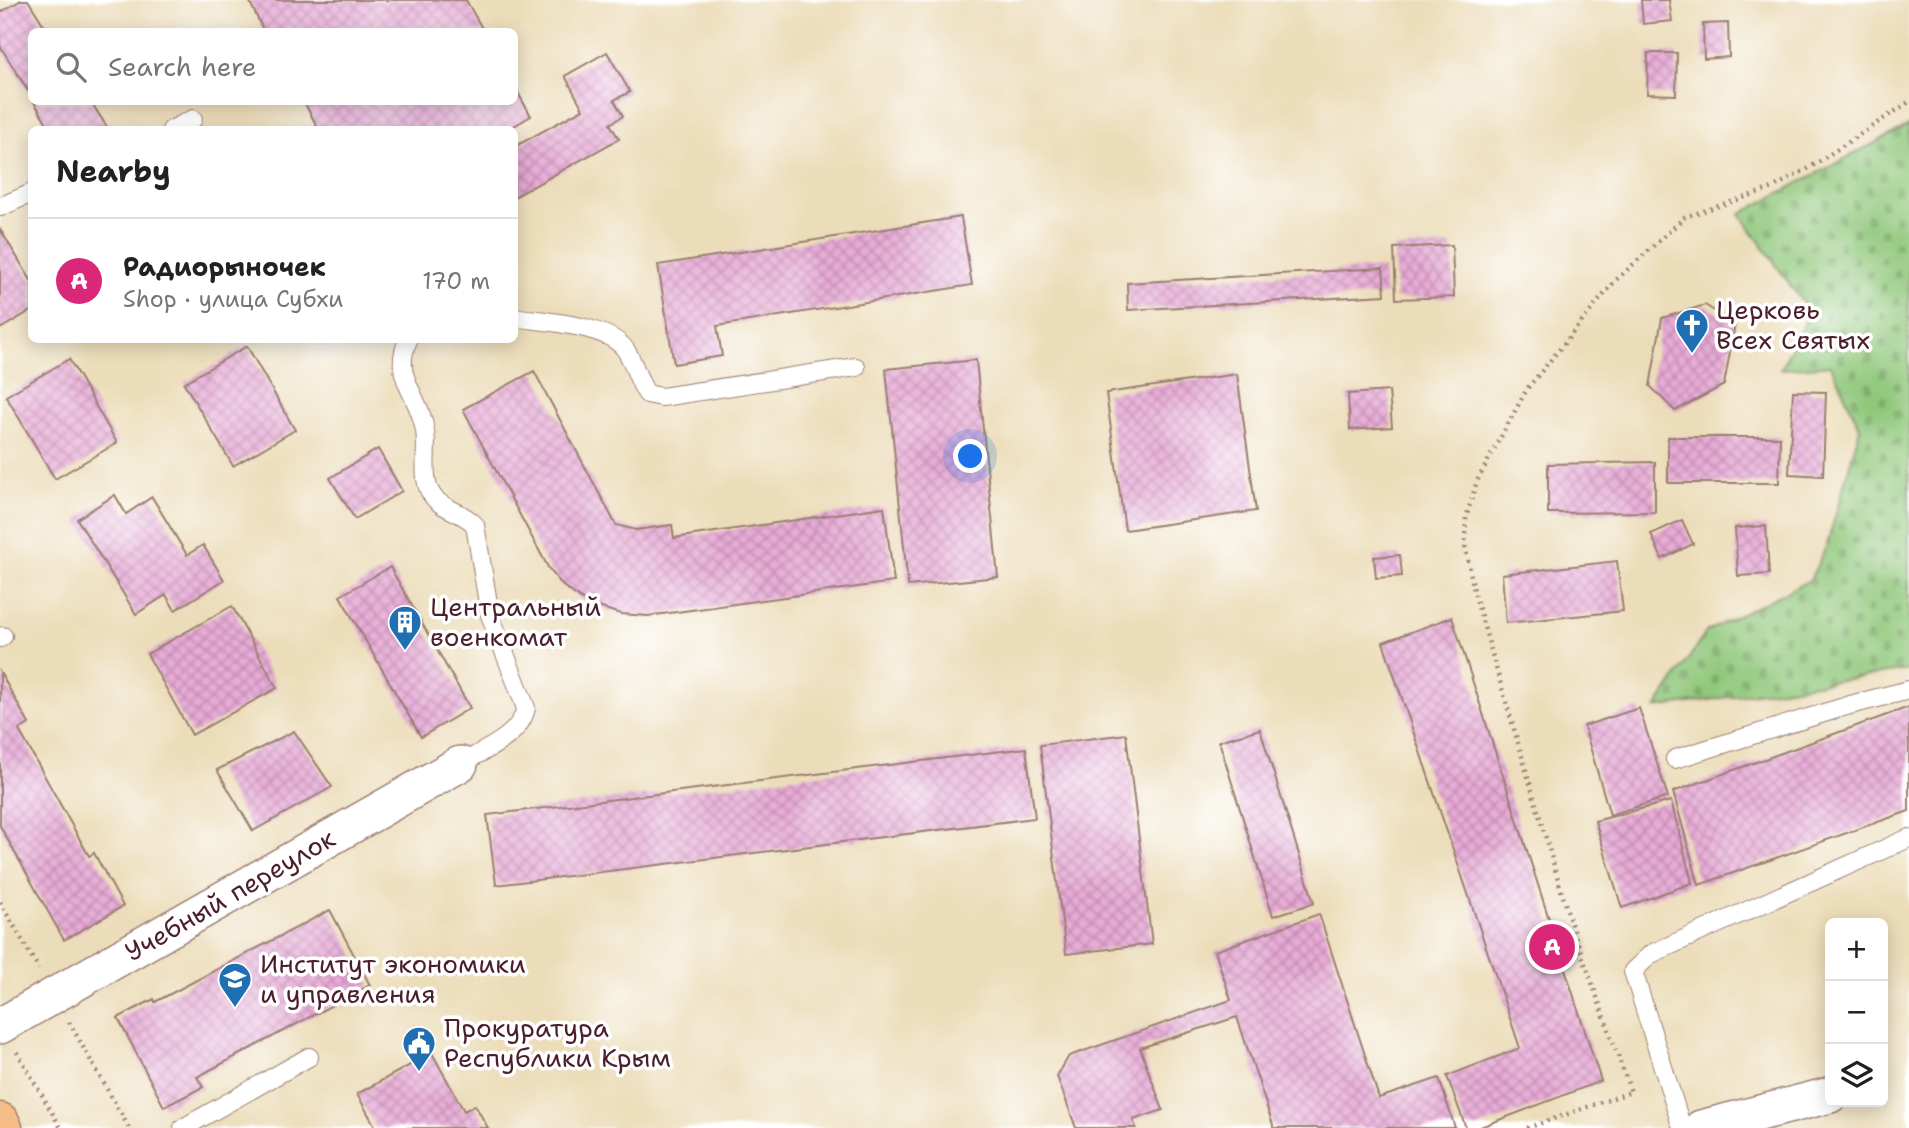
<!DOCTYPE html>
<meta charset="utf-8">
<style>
body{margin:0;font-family:"Shantell Sans",sans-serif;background:#f6f6f6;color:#202124}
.controls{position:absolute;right:21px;bottom:21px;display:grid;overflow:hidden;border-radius:10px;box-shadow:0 4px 18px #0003}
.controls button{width:63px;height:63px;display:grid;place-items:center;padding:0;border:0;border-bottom:2px solid #e0e0e0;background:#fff;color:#202124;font:35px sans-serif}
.you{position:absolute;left:971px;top:457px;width:24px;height:24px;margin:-18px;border:5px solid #fff;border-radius:50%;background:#1a73e8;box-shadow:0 0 0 10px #1a73e833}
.badge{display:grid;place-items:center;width:46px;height:46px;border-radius:50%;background:#db2777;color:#fff;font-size:23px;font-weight:700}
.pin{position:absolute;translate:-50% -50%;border:4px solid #fff;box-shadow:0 2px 7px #0006}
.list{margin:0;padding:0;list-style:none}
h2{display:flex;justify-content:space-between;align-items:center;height:91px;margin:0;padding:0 28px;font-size:30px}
h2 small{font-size:23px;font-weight:400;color:#757577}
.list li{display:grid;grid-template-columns:46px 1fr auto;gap:21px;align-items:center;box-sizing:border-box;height:126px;padding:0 28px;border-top:2px solid #e0e0e0}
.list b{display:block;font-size:26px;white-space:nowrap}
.list p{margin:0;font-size:23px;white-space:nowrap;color:#757577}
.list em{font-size:23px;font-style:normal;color:#757577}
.icon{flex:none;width:38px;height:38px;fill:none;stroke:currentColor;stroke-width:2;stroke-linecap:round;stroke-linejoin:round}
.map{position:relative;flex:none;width:1909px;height:1128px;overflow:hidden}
.search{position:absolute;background:#fff;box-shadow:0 4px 18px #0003;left:28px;top:28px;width:490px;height:77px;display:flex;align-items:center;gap:18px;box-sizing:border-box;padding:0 24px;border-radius:10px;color:#757577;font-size:26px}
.panel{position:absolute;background:#fff;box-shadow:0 4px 18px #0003;left:28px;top:126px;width:490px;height:217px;border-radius:10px}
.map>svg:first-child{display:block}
</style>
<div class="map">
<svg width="1909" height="1128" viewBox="0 0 1909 1128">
<defs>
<pattern id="cemetery-stones" width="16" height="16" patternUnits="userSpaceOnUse" patternTransform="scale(1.75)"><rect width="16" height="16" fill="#90c77a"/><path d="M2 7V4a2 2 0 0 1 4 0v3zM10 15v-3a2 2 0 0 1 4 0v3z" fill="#7eaa6a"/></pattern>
<pattern id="building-cross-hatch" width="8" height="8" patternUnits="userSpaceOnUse" patternTransform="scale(1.75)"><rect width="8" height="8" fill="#e8abd7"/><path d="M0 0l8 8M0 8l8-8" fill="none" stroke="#be8baf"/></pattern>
</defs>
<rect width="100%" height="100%" fill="#fff"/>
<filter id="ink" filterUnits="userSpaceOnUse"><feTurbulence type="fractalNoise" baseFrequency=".0143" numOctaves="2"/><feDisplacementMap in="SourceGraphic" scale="14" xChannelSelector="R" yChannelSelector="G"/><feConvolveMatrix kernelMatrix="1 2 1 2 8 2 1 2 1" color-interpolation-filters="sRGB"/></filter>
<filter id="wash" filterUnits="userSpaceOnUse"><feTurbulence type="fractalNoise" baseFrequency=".00686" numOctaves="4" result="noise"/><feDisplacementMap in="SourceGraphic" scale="28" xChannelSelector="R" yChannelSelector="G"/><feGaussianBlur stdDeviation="1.57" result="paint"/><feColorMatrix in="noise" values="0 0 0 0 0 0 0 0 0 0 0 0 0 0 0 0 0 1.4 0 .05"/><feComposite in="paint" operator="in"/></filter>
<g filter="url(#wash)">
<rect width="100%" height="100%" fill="#ecddba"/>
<path fill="url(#cemetery-stones)" stroke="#6d7352" stroke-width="2" d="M1909,125V670L1656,708L1707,631L1810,580L1827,545L1860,428L1831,365L1780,369L1810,313L1740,214Z"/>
<g id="blocks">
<g fill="url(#building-cross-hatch)">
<path d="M21,0H28L48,32H32V97L0,46V13Z"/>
<path d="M249,0H466L484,32H264Z"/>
<path d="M1641,0H1669L1672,21L1643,24Z"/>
<path d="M1728,23L1729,57L1704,59L1703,24Z"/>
<path d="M607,52L630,92L614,100L623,116L610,124L619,139L514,197V147L583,109L565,76Z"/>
<path d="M1648,53H1677L1676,95L1647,94Z"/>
<path d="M514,86L531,116L507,130H319L304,102H514Z"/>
<path d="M34,102H91L107,127L102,130H51Z"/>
<path d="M961,217L972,285L717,326L722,356L674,364L658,265Z"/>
<path d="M0,229L32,282V310L0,329Z"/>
<path d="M1452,245L1454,297L1396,299L1394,248Z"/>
<path d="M1383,268L1385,295L1128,310L1127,283Z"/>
<path d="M1705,305L1735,324L1724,385L1675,411L1650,386L1662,318Z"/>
<path d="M247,346L295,430L233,466L184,383Z"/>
<path d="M69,359L117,443L55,479L6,396Z"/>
<path d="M976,360L998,577L908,586L886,369Z"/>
<path d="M534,371L616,525L636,530L672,525L674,538L884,507L894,582L648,616L621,614L588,604L563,586L549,569L463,409Z"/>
<path d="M1237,374L1256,511L1125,530L1106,393Z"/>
<path d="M1389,391L1392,427L1350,430L1348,394Z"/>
<path d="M1793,391L1826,392L1823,476L1789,474Z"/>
<path d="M1668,437H1780L1779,483H1668Z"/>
<path d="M378,449L402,491L355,519L330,478Z"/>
<path d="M1655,462V512L1548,513V464Z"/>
<path d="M115,495L126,514L152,497L187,555L203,545L224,580L175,610L166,595L136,614L77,519Z"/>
<path d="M1682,520L1693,544L1662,559L1651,534Z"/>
<path d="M1766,526L1769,574L1738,576L1735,528Z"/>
<path d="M1400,555L1402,576L1376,578L1374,557Z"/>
<path d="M1617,561L1623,611L1506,623L1502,574Z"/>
<path d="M390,567L470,708L421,737L340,596Z"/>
<path d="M232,606L277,688L192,735L147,654Z"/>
<path d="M1452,617L1601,1081L1478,1128H1466L1447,1076L1520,1048L1383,642Z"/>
<path d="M0,672L29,724L19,730L89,856L94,853L123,906L64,940L0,826Z"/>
<path d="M1909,707V811L1699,885L1673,792Z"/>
<path d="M1639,708L1668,797L1610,815L1584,726Z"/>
<path d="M1260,729L1314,903L1273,916L1219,741Z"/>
<path d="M294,731L332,787L253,831L217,770Z"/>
<path d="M1126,734L1152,944L1066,954L1040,745Z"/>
<path d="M1026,748L1035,818L496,885L487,815Z"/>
<path d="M1671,801L1692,883L1622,908L1595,821Z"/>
<path d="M330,910L370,985L197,1077L203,1087L164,1107L118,1018L154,999L155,1002Z"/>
<path d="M1319,914L1379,1098L1439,1078L1455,1128H1274L1237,1017L1140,1048L1163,1110L1133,1120L1136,1128H1076L1057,1076L1069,1056L1231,1000L1215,951Z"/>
<path d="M432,1053L464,1111L475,1105L488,1128H376L357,1094Z"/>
</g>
</g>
</g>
<g filter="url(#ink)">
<use href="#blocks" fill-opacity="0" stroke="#9b7e72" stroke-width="2"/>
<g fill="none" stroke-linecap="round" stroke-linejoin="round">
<defs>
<g id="lane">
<path d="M171,130L193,119"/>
<path d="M0,207L32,193"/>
<path d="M514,317C544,322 606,324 625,349C635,363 637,380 647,394L662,397L856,367"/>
<path d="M408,340C391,378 420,394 425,431C428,448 422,474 429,490C438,510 462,510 475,525L490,615L526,708C520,737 484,750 460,764"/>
<path d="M0,638L3,636"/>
<path d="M1675,759L1850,705L1909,690"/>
<path d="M183,1128L309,1057"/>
<path d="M1682,1128L1633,971L1651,954L1909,838"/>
</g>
<g id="street">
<path d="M0,1026L460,764"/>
<path d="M1701,1128L1830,1095"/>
</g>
<path id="primary" d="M0,1122L3,1128"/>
</defs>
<use href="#lane" stroke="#9b7e72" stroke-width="20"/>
<use href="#street" stroke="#9b7e72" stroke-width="38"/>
<use href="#primary" stroke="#9b7e72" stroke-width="41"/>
<g stroke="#9b7e72" stroke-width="4.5" stroke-dasharray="2 5" stroke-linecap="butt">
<path d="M0,902L39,969"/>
<path d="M69,1022L129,1128"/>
<path d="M17,1052L61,1128"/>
<path d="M1527,1128L1631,1092L1572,927L1475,596L1465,545L1466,518L1477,481L1527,389L1615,281L1685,217L1770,189L1806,170L1909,102"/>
</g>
<use href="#lane" stroke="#fff" stroke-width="18"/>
<use href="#street" stroke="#fff" stroke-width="35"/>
<use href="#primary" stroke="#f6be86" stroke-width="38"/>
</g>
</g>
<defs>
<symbol id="church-pin" viewBox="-11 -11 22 30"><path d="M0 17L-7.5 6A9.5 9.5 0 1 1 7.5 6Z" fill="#1f6fb2" stroke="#fff"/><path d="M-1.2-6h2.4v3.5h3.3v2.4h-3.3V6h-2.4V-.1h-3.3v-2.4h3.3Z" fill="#fff"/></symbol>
<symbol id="building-pin" viewBox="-11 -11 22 30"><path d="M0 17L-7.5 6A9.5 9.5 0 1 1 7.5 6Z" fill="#1f6fb2" stroke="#fff"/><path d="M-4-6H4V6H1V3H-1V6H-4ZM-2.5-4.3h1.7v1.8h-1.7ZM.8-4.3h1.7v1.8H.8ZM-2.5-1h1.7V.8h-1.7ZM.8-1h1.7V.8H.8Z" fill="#fff"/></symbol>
<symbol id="university-pin" viewBox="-11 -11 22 30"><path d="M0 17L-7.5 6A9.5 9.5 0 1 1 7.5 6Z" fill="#1f6fb2" stroke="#fff"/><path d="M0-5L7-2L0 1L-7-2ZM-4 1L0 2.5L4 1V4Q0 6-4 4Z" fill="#fff"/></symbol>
<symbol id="civic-pin" viewBox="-11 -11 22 30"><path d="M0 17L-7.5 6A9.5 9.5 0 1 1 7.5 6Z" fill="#1f6fb2" stroke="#fff"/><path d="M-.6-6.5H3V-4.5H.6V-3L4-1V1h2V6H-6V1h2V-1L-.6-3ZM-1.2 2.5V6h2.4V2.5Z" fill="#fff"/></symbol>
</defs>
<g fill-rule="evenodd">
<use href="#church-pin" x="1673" y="306" width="38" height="52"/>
<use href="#building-pin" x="386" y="603" width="38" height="52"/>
<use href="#university-pin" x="216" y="960" width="38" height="52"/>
<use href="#civic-pin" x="400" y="1024" width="38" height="52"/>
</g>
<g text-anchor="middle" stroke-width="7" stroke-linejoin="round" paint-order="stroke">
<g font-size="26" fill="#4a1f2b" stroke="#fff" text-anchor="start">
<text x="1716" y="319">Церковь<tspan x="1716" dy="30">Всех Святых</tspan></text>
<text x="430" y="616">Центральный<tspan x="430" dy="30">военкомат</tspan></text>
<text x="260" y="973">Институт экономики<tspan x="260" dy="30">и управления</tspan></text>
<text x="444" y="1037">Прокуратура<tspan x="444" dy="30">Республики Крым</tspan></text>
</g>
<g font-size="26" fill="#4a1f2b" stroke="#fff">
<text transform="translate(230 895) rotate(-30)" y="9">Учебный переулок</text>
</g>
</g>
</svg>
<div class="controls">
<button>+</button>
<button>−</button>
<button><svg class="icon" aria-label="layers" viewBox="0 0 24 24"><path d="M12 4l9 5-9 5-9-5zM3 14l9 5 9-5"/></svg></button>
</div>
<div class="you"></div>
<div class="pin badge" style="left:1552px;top:947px">A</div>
<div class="search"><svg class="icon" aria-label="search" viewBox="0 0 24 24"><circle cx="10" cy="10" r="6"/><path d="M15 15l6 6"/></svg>Search here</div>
<section class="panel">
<h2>Nearby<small></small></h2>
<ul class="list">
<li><span class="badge">A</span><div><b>Радиорыночек</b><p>Shop · улица Субхи</p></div><em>170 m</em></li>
</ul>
</section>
</div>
